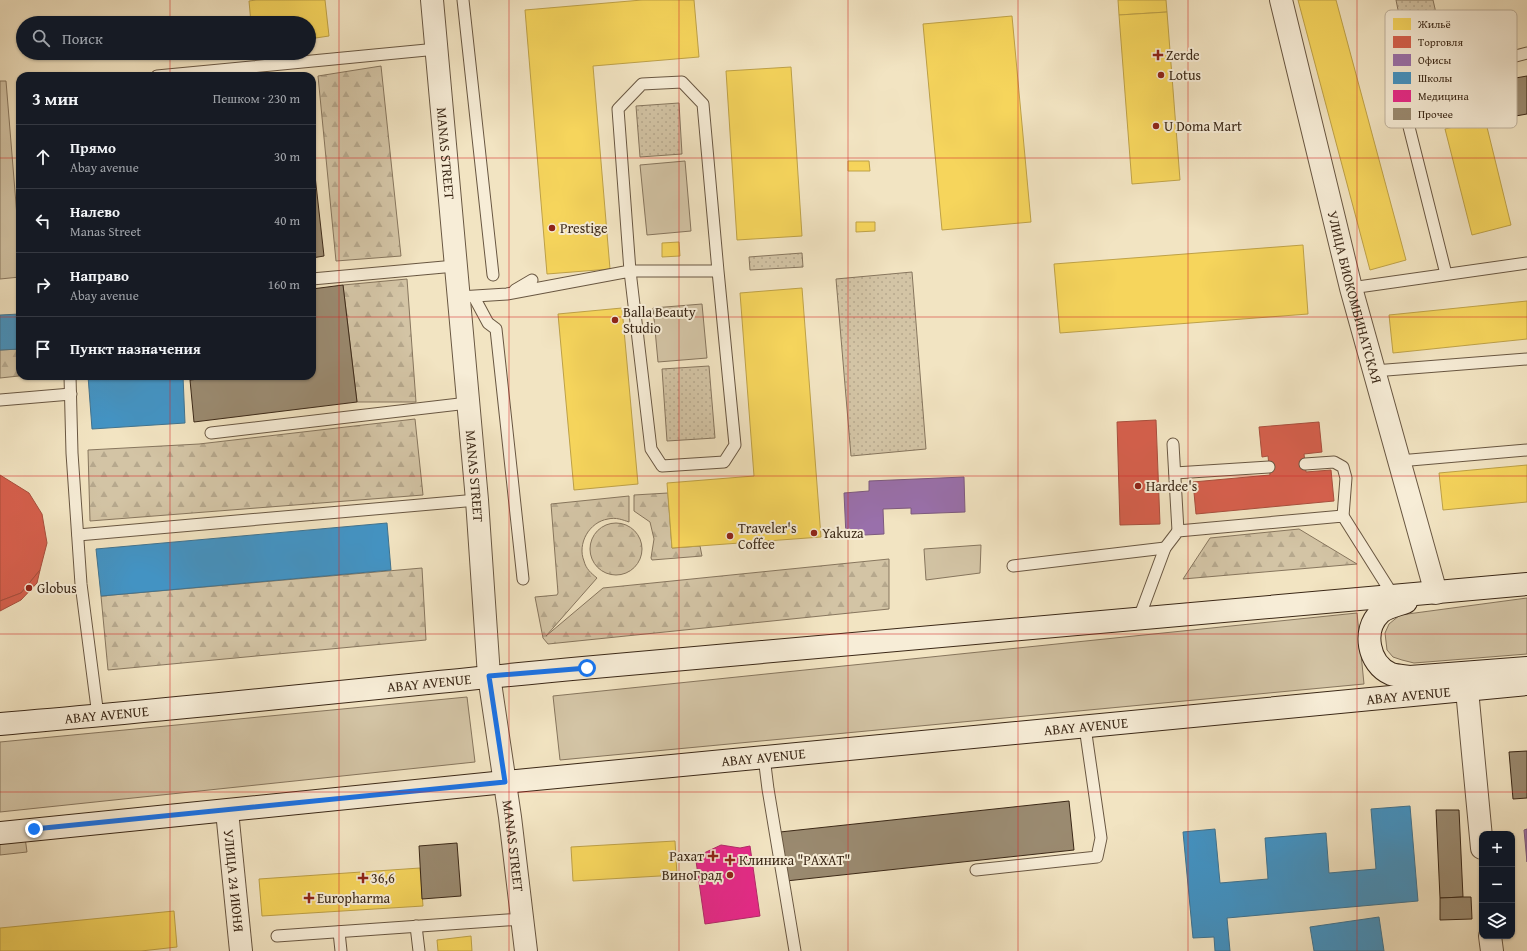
<!DOCTYPE html>
<html lang="ru">
<meta charset="utf-8">
<style>
body{margin:0;font-family:"Gentium Book Plus",serif;background:#242831;color:#f1f3f6}
.controls{position:absolute;right:12px;bottom:12px;display:grid;overflow:hidden;border-radius:8px;box-shadow:0 1px 3px #0004}
.controls button{width:36px;height:36px;display:grid;place-items:center;padding:0;border:0;border-bottom:1px solid #363941;background:#171b24;color:#f1f3f6;font:20px sans-serif}
.stop{position:absolute;width:12px;height:12px;margin:-9px;border:3px solid #1a73e8;border-radius:50%;background:#fff}
.stop.end{background:#1a73e8;border-color:#fff;box-shadow:0 1px 4px #0008}
.list{margin:0;padding:0;list-style:none}
h2{display:flex;justify-content:space-between;align-items:center;height:52px;margin:0;padding:0 16px;font-size:17px}
h2 small{font-size:13px;font-weight:400;color:#9ea1a6}
.list li{display:grid;grid-template-columns:26px 1fr auto;gap:12px;align-items:center;box-sizing:border-box;height:64px;padding:0 16px;border-top:1px solid #363941}
.list b{display:block;font-size:15px;white-space:nowrap}
.list p{margin:0;font-size:13px;white-space:nowrap;color:#9ea1a6}
.list em{font-size:13px;font-style:normal;color:#9ea1a6}
.icon{flex:none;width:22px;height:22px;fill:none;stroke:currentColor;stroke-width:2;stroke-linecap:round;stroke-linejoin:round}
.map{position:relative;flex:none;width:1527px;height:951px;overflow:hidden}
.search{position:absolute;background:#171b24;box-shadow:0 1px 3px #0004;left:16px;top:16px;width:300px;height:44px;display:flex;align-items:center;gap:10px;box-sizing:border-box;padding:0 14px;border-radius:22px;color:#9ea1a6;font-size:15px}
.panel{position:absolute;background:#171b24;box-shadow:0 1px 3px #0004;left:16px;top:72px;width:300px;height:308px;border-radius:12px}
.map>svg:first-child{display:block}
</style>
<div class="map">
<svg width="1527" height="951" viewBox="0 0 1527 951">
<defs>
<pattern id="forest-firs" width="22" height="20" patternUnits="userSpaceOnUse"><rect width="22" height="20" fill="#d3c4a5"/><path d="M5 1l3.5 6h-7zM16 11l3.5 6h-7z" fill="#b6a88d"/></pattern>
<pattern id="park-dots" width="8" height="8" patternUnits="userSpaceOnUse"><rect width="8" height="8" fill="#d3c4a5"/><path d="M2 2h.1M6 6h.1" fill="none" stroke="#b6a88d" stroke-width="1.8" stroke-linecap="round"/></pattern>
</defs>
<rect width="100%" height="100%" fill="#f2e4c2"/>
<filter id="stains"><feTurbulence type="fractalNoise" baseFrequency=".005" numOctaves="4"/><feColorMatrix values="0 0 0 0 .2 0 0 0 0 .09 0 0 0 0 .02 0 0 0 .5 -.17"/></filter>
<radialGradient id="worn" r=".72"><stop offset=".6" stop-color="#630" stop-opacity="0"/><stop offset="1" stop-color="#630" stop-opacity=".3"/></radialGradient>
<g fill="#d3c4a5" stroke="#87765e">
<path d="M0,81H6L20,253V277L0,279Z"/>
<path d="M685,161L691,231L647,235L640,165Z"/>
<path d="M702,304L707,358L658,362L653,308Z"/>
<path d="M981,545L980,573L926,580L924,549Z"/>
<path d="M1527,598V654L1414,663L1402,660L1393,657L1387,650L1385,633L1389,624L1400,615Z"/>
<path d="M1357,613L1364,684L560,760L553,696Z"/>
<path d="M467,697L475,762L0,812V742Z"/>
<path d="M24,830L27,852L0,855V833Z"/>
</g>
<g fill="url(#forest-firs)" stroke="#87765e">
<path d="M381,66L401,256L336,261L318,76Z"/>
<path d="M407,279L416,402H357L343,285Z"/>
<path d="M20,349L19,376L0,378V350Z"/>
<path d="M415,419L423,495L90,521L88,450L199,444Z"/>
<path d="M668,493L672,548L700,546L702,556L652,560L651,558L654,539L650,522L634,511V495Z"/>
<path d="M629,496V522C623,520 616,517 608,519C589,522 577,544 584,561C586,569 591,573 597,578L546,636L603,588L889,559V609L548,644L543,638L535,597L557,595L558,593L551,504Z"/>
<circle cx="616" cy="549" r="26"/>
<path d="M1299,529L1357,564L1183,579L1210,538Z"/>
<path d="M422,568L426,640L108,670L101,596Z"/>
</g>
<g fill="url(#park-dots)" stroke="#87765e">
<path d="M1396,0H1433L1436,13L1400,20Z"/>
<path d="M679,103L682,154L640,157L636,106Z"/>
<path d="M802,253L803,267L750,270L749,257Z"/>
<path d="M912,272L926,449L851,456L836,279Z"/>
<path d="M709,366L715,438L667,441L662,369Z"/>
</g>
<g fill="#f6d55c" stroke="#bea147">
<path d="M256,0H325L329,36L309,39V23H251L249,1Z"/>
<path d="M642,0H694L699,57L593,66L610,269L547,274L525,10Z"/>
<path d="M1118,0H1166L1167,12L1119,15Z"/>
<path d="M1298,0H1336L1406,260L1370,270Z"/>
<path d="M1167,12L1180,180L1132,184L1119,15Z"/>
<path d="M1012,16L1031,222L942,230L923,24Z"/>
<path d="M791,67L802,236L737,240L726,71Z"/>
<path d="M1485,119L1511,225L1472,235L1445,129Z"/>
<path d="M848,161H869L870,171H848Z"/>
<path d="M856,222H875V231L856,232Z"/>
<path d="M679,242L680,256L662,257V243Z"/>
<path d="M1303,245L1308,314L1060,333L1054,264Z"/>
<path d="M802,288L821,537L672,548L667,483L754,476L740,293Z"/>
<path d="M1527,301V339L1393,353L1389,315Z"/>
<path d="M622,308L638,484L574,490L558,314Z"/>
<path d="M1527,465V502L1443,510L1439,473Z"/>
<path d="M675,841L677,875L573,881L571,847Z"/>
<path d="M420,868L423,906L262,916L259,879Z"/>
<path d="M174,911L177,947L141,951H0V928Z"/>
<path d="M471,936L472,951H438L437,940Z"/>
</g>
<g fill="#d6604d" stroke="#a84f3d">
<path d="M1156,420L1160,524L1120,525L1117,422Z"/>
<path d="M1319,422L1322,452L1304,454L1306,472L1331,470L1334,501L1196,514L1193,482L1270,475L1268,456L1262,457L1259,427Z"/>
<path d="M0,475L29,493L42,514L47,543L40,570L21,593L0,601Z"/>
<path d="M40,570L37,583L21,600L0,611V601L21,593Z"/>
</g>
<g fill="#9970ab" stroke="#7d5a7f">
<path d="M964,477L965,512L911,514V508L883,509L884,534L846,536L844,493L869,491V481Z"/>
<path d="M1527,829V862L1524,830Z"/>
</g>
<g fill="#4393c3" stroke="#41738f">
<path d="M20,314V349L0,350V315Z"/>
<path d="M88,376H183L185,423L92,429Z"/>
<path d="M387,523L391,570L101,596L96,549Z"/>
<path d="M1410,806L1418,901L1227,918L1230,951H1215L1214,937L1193,938L1183,832L1215,829L1220,883L1268,879L1265,838L1326,833L1329,873L1376,869L1371,809Z"/>
<path d="M1379,917L1384,951H1314L1310,927Z"/>
</g>
<path fill="#e7298a" stroke="#b32968" d="M721,845L740,848L750,846L760,916L705,924L695,854L704,853Z"/>
<g fill="#9a8a70" stroke="#3b2817">
<path d="M303,73L304,76H279Z"/>
<path d="M1527,76V114L1493,120L1487,83Z"/>
<path d="M312,149L324,256L312,258Z"/>
<path d="M343,285L357,402L194,422L190,380L226,376H312V289Z"/>
<path d="M1527,751V798L1513,799L1509,752Z"/>
<path d="M1069,801L1074,850L786,881L780,832Z"/>
<path d="M1436,810H1459L1463,897L1440,898Z"/>
<path d="M457,843L461,896L422,899L419,846Z"/>
<path d="M1463,897H1471L1472,919L1440,920V898Z"/>
</g>
<g fill="none" stroke-linecap="round" stroke-linejoin="round">
<defs>
<g id="service">
<path d="M463,0L493,275"/>
<path d="M157,76L437,49"/>
<path d="M1446,274L1409,127L1415,100L1436,77L1527,53"/>
<path d="M312,279L455,266"/>
<path d="M1351,288L1527,263"/>
<path d="M515,290L532,280"/>
<path d="M459,297L507,294L630,271H718L703,104L682,82L642,84L618,109L630,271L651,449L662,466L724,462L735,445L718,271"/>
<path d="M474,297L488,323L496,329L523,579"/>
<path d="M1374,371L1527,359"/>
<path d="M70,376L72,453L81,584L98,716"/>
<path d="M0,400L71,394"/>
<path d="M211,433L468,403"/>
<path d="M1173,444L1178,531"/>
<path d="M1399,461L1527,450"/>
<path d="M1305,464L1334,462L1343,467L1346,478L1343,516"/>
<path d="M1175,473L1269,467"/>
<path d="M78,535L477,500"/>
<path d="M1013,566L1165,548"/>
<path d="M1139,618L1165,548L1178,531L1343,516L1394,597"/>
<path d="M764,757L768,789L795,951"/>
<path d="M976,870L1097,857L1101,838L1085,727"/>
<path d="M416,926L419,951"/>
<path d="M339,932L341,951"/>
<path d="M277,936L522,919"/>
</g>
<g id="minor">
<path id="s1" d="M1281,0L1351,288L1436,593"/>
<path d="M1467,690L1482,848"/>
<path id="s2" d="M227,811L241,951"/>
<path d="M1490,936L1492,951"/>
</g>
<g id="tertiary">
<path id="s3" d="M432,0L477,500L489,676L510,817L526,951"/>
</g>
<g id="secondary">
<path d="M1406,602C1398,605 1386,607 1380,613C1362,630 1368,664 1391,674C1397,676 1404,676 1410,677L1527,668"/>
<path id="s4" d="M0,724C195,708 389,686 583,668C898,639 1213,614 1527,584"/>
<path id="s5" d="M0,833L505,782L1527,684"/>
</g>
</defs>
<use href="#service" stroke="#695742" stroke-width="13"/>
<use href="#minor" stroke="#695742" stroke-width="24"/>
<use href="#tertiary" stroke="#695742" stroke-width="24"/>
<use href="#secondary" stroke="#3b2817" stroke-width="24"/>
<use href="#service" stroke="#f7edd7" stroke-width="11"/>
<use href="#minor" stroke="#f7edd7" stroke-width="22"/>
<use href="#tertiary" stroke="#f7edd7" stroke-width="22"/>
<use href="#secondary" stroke="#f7edd7" stroke-width="22"/>
</g>
<g fill="none" stroke-linecap="round" stroke-linejoin="round">
<path stroke="#1a73e8" stroke-width="5" d="M34,829L505,782L489,676L587,668"/>
</g>
<path fill="none" stroke="#d62828" stroke-width="1" stroke-opacity="0.55" d="M170,0V23M339,0V951M509,0V951M679,0V951M848,0V951M1018,0V951M1188,0V951M1357,0V951M170,53V76M0,158H20M312,158H1527M0,317H20M312,317H1527M170,376V951M0,476H1527M0,634H1527M0,792H1527"/>
<g fill="#8f2418" stroke="#f7edd7" stroke-width="1.5">
<path d="M1156 49h4v4h4v4h-4v4h-4v-4h-4v-4h4z"/>
<circle cx="1161" cy="75" r="4"/>
<circle cx="1156" cy="126" r="4"/>
<circle cx="552" cy="228" r="4"/>
<circle cx="615" cy="320" r="4"/>
<circle cx="1138" cy="486" r="4"/>
<circle cx="814" cy="533" r="4"/>
<circle cx="730" cy="536" r="4"/>
<circle cx="29" cy="588" r="4"/>
<path d="M711 850h4v4h4v4h-4v4h-4v-4h-4v-4h4z"/>
<path d="M728 854h4v4h4v4h-4v4h-4v-4h-4v-4h4z"/>
<circle cx="730" cy="875" r="4"/>
<path d="M361 872h4v4h4v4h-4v4h-4v-4h-4v-4h4z"/>
<path d="M307 892h4v4h4v4h-4v4h-4v-4h-4v-4h4z"/>
</g>
<g text-anchor="middle" stroke-width="4" stroke-linejoin="round" paint-order="stroke">
<g font-size="14" fill="#3b2817" stroke="#f7edd7" text-anchor="start">
<text x="1166" y="60">Zerde</text>
<text x="1169" y="80">Lotus</text>
<text x="1164" y="131">U Doma Mart</text>
<text x="560" y="233">Prestige</text>
<text x="623" y="317">Balla Beauty<tspan x="623" dy="16">Studio</tspan></text>
<text x="1146" y="491">Hardee's</text>
<text x="738" y="533">Traveler's<tspan x="738" dy="16">Coffee</tspan></text>
<text x="822" y="538">Yakuza</text>
<text x="37" y="593">Globus</text>
<text x="704" y="861" text-anchor="end">Рахат</text>
<text x="739" y="865">Клиника "РАХАТ"</text>
<text x="722" y="880" text-anchor="end">ВиноГрад</text>
<text x="371" y="883">36,6</text>
<text x="317" y="903">Europharma</text>
</g>
<g font-size="14" fill="#3b2817" stroke="#f7edd7">
<text dy="5" stroke="none"><textPath href="#s3" startOffset="154">MANAS STREET</textPath></text>
<text dy="5" stroke="none"><textPath href="#s1" startOffset="306">УЛИЦА БИОКОМБИНАТСКАЯ</textPath></text>
<text dy="5" stroke="none"><textPath href="#s3" startOffset="478">MANAS STREET</textPath></text>
<text dy="5" stroke="none"><textPath href="#s4" startOffset="431">ABAY AVENUE</textPath></text>
<text dy="5" stroke="none"><textPath href="#s5" startOffset="1415">ABAY AVENUE</textPath></text>
<text dy="5" stroke="none"><textPath href="#s4" startOffset="107">ABAY AVENUE</textPath></text>
<text dy="5" stroke="none"><textPath href="#s5" startOffset="1091">ABAY AVENUE</textPath></text>
<text dy="5" stroke="none"><textPath href="#s5" startOffset="767">ABAY AVENUE</textPath></text>
<text dy="5" stroke="none"><textPath href="#s3" startOffset="850">MANAS STREET</textPath></text>
<text dy="5" stroke="none"><textPath href="#s2" startOffset="70">УЛИЦА 24 ИЮНЯ</textPath></text>
</g>
</g>
<rect x="1385" y="10" width="132" height="118" rx="6" fill="#f7edd7" stroke="#bfb29d" stroke-width="1"/>
<rect x="1393" y="18" width="18" height="12" fill="#f6d55c"/>
<rect x="1393" y="36" width="18" height="12" fill="#d6604d"/>
<rect x="1393" y="54" width="18" height="12" fill="#9970ab"/>
<rect x="1393" y="72" width="18" height="12" fill="#4393c3"/>
<rect x="1393" y="90" width="18" height="12" fill="#e7298a"/>
<rect x="1393" y="108" width="18" height="12" fill="#9a8a70"/>
<g font-size="11" fill="#3b2817">
<text x="1418" y="28">Жильё</text>
<text x="1418" y="46">Торговля</text>
<text x="1418" y="64">Офисы</text>
<text x="1418" y="82">Школы</text>
<text x="1418" y="100">Медицина</text>
<text x="1418" y="118">Прочее</text>
</g>
<rect width="100%" height="100%" filter="url(#stains)"/>
<rect width="100%" height="100%" fill="url(#worn)"/>
</svg>
<div class="controls">
<button>+</button>
<button>−</button>
<button><svg class="icon" aria-label="layers" viewBox="0 0 24 24"><path d="M12 4l9 5-9 5-9-5zM3 14l9 5 9-5"/></svg></button>
</div>
<div class="stop" style="left:587px;top:668px"></div>
<div class="stop end" style="left:34px;top:829px"></div>
<div class="search"><svg class="icon" aria-label="search" viewBox="0 0 24 24"><circle cx="10" cy="10" r="6"/><path d="M15 15l6 6"/></svg>Поиск</div>
<section class="panel">
<h2>3 мин<small>Пешком · 230 m</small></h2>
<ul class="list">
<li><svg class="icon" aria-label="ahead" viewBox="0 0 24 24"><path d="M12 20V5M6 11l6-6 6 6"/></svg><div><b>Прямо</b><p>Abay avenue</p></div><em>30 m</em></li>
<li><svg class="icon" aria-label="left" viewBox="0 0 24 24"><path d="M17 20v-9H6M10 6l-5 5 5 5"/></svg><div><b>Налево</b><p>Manas Street</p></div><em>40 m</em></li>
<li><svg class="icon" aria-label="right" viewBox="0 0 24 24"><path d="M7 20v-9h11M14 6l5 5-5 5"/></svg><div><b>Направо</b><p>Abay avenue</p></div><em>160 m</em></li>
<li><svg class="icon" aria-label="arrive" viewBox="0 0 24 24"><path d="M6 21V4h12l-3 4 3 4H6"/></svg><div><b>Пункт назначения</b></div></li>
</ul>
</section>
</div>
